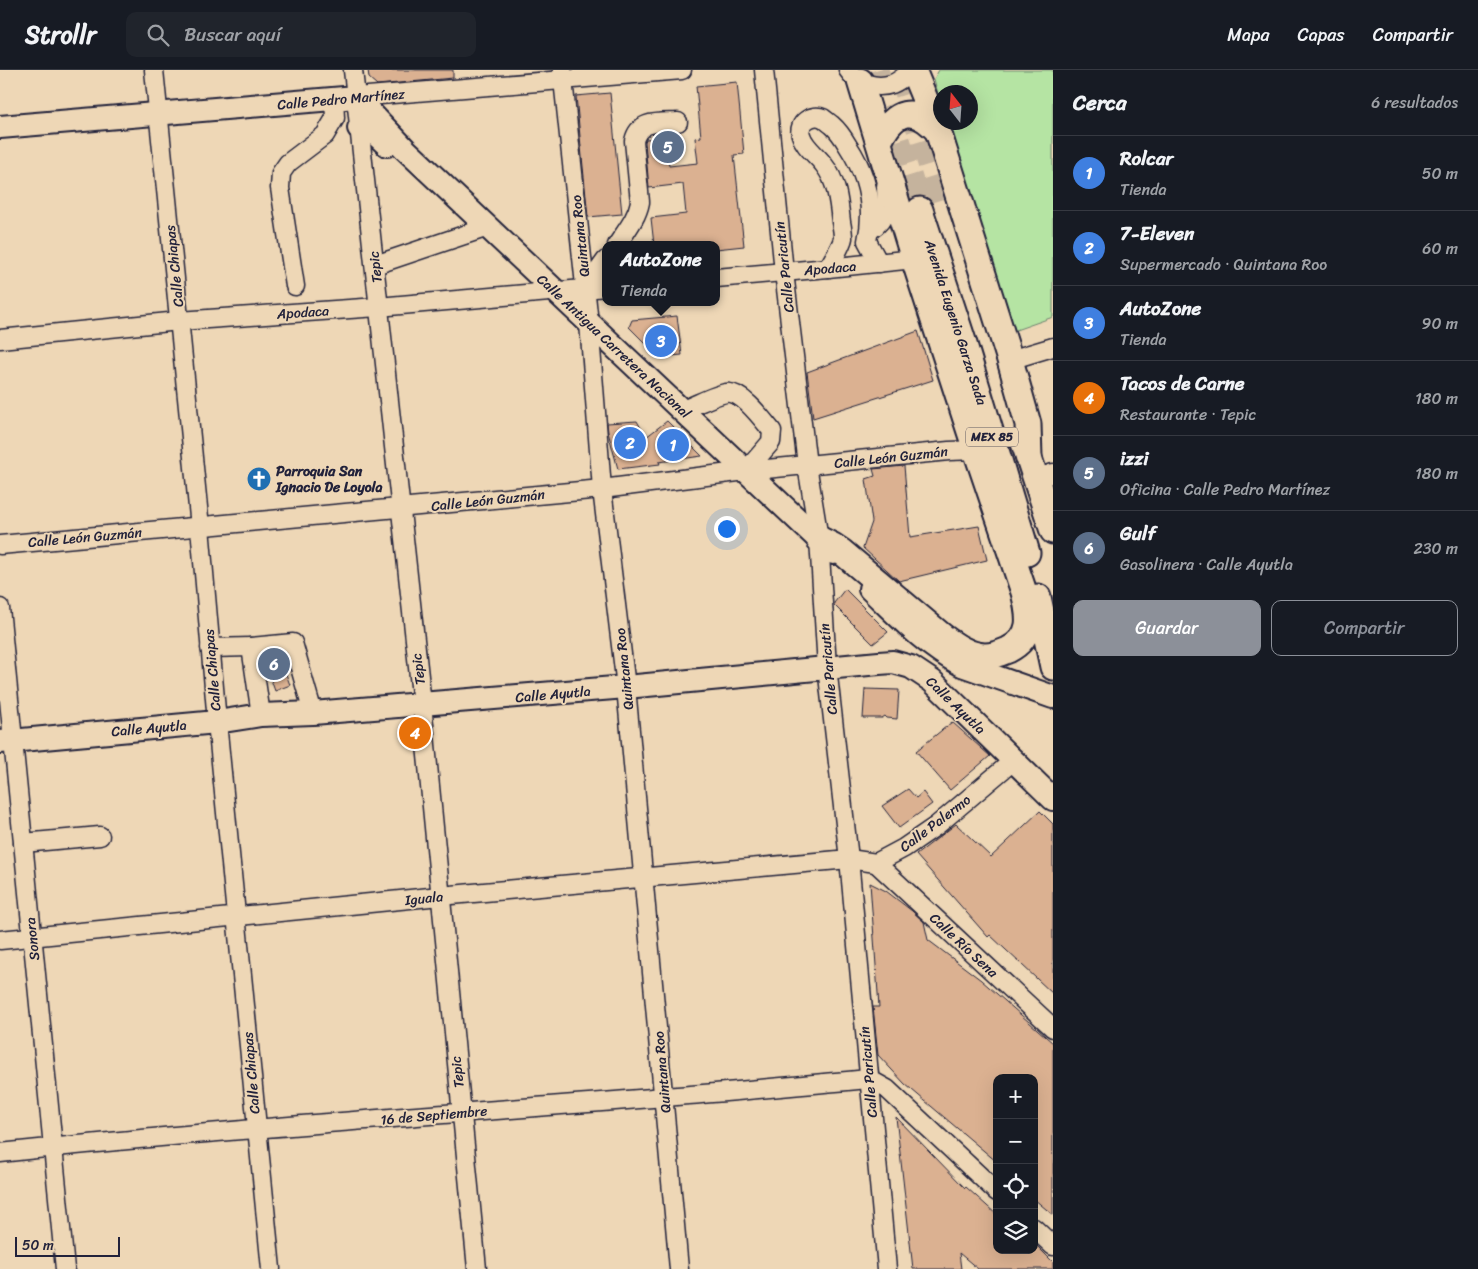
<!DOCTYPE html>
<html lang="es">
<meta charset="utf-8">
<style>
body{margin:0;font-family:Sriracha,sans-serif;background:#20242c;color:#f1f3f6}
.controls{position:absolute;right:15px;bottom:15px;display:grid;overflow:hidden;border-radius:10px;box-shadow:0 5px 20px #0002}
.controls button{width:45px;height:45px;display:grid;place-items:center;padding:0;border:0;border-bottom:1px solid #363941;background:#171b24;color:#f1f3f6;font:25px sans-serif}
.compass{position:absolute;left:933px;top:15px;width:45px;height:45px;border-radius:50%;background:#171b24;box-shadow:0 5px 20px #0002;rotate:343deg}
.scale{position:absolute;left:15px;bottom:12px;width:105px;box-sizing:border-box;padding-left:5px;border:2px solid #22223b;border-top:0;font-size:14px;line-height:18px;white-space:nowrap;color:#22223b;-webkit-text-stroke:4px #eed7b6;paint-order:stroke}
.you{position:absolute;left:726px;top:458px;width:18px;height:18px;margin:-12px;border:4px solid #fff;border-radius:50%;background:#1a73e8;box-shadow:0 0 0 8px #1a73e833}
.badge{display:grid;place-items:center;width:32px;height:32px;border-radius:50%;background:#8c9099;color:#fff;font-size:16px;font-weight:700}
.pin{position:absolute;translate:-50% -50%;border:2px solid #fff;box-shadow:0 1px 5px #0006}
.popup{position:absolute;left:602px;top:171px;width:118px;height:65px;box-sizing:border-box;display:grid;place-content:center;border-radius:10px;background:#171b24;filter:drop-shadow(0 1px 4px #0005);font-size:16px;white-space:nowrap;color:#9ea1a6}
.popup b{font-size:19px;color:#f1f3f6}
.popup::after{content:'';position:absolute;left:50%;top:100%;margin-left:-10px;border:10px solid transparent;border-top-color:#171b24}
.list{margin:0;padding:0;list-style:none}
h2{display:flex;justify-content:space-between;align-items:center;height:65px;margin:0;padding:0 20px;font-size:21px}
h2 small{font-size:16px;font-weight:400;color:#9ea1a6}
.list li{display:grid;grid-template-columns:32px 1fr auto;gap:15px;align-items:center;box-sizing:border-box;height:75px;padding:0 20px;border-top:1px solid #363941}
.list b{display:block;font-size:19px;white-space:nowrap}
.list p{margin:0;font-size:16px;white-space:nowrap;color:#9ea1a6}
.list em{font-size:16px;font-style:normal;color:#9ea1a6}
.actions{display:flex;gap:10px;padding:15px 20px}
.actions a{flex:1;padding:11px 0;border:1px solid #8c9099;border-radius:10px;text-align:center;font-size:18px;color:#8c9099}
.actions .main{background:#8c9099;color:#fff}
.icon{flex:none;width:28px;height:28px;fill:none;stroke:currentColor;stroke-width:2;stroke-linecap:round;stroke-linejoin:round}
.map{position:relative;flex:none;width:1053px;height:1199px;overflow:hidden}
header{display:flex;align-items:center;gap:30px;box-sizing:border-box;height:70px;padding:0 25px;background:#171b24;border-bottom:1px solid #363941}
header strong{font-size:24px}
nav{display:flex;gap:28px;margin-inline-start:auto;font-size:18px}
.search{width:350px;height:45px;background:#20242c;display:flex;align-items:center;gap:12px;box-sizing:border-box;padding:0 18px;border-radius:10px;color:#9ea1a6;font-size:19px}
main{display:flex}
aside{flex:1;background:#171b24}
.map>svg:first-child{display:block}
</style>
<header>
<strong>Strollr</strong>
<div class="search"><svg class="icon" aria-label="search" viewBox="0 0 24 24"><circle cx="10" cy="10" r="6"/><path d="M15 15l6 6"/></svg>Buscar aquí</div>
<nav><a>Mapa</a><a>Capas</a><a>Compartir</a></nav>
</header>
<main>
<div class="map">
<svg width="1053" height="1199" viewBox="0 0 1053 1199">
<rect width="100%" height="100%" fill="#eed7b6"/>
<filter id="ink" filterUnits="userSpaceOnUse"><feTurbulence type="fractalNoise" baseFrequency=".02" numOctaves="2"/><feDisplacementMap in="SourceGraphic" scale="10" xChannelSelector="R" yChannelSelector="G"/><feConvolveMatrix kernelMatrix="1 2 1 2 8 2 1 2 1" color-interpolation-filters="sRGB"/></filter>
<g filter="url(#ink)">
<path fill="#b5e4a3" stroke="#6c836f" d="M939,0H1053V247L1013,261L947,53L971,52V22H941L940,31L934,9Z"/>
<g fill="#dbb191" stroke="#22223b">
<path d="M368,0H453V8L377,15L369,8Z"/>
<path d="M737,12L744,84L734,85L744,176L716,179V175H654L651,148L686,144L683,114L649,118L645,72L646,69L666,67L669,96L698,93L695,68L701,67L696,16Z"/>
<path d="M610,23L622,144L588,147L576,26Z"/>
<path d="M677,246L682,285L659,287L629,257L632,250Z"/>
<path d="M918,261L933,310L813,348L807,302Z"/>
<path d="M637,351L646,367L667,351L702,386L659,392L660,394L618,399L608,362L607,353Z"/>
<path d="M904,396L910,467L979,456L987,490L899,511L863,478L872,452L866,409L875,406L873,399Z"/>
<path d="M845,519L888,562L873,574L834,535V533Z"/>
<path d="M279,585L290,615L275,621L263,587Z"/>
<path d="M865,619L899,620L897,649L887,648L885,646L882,648H863Z"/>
<path d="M952,652L990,686L950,720L916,681Z"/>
<path d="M908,719L916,728L923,722L932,734L899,758L882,736Z"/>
<path d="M1040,741L1053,754V924L990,865L988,867L916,785L956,754L991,787Z"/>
<path d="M870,813L886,821L912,841L924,852L928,870L981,910L1053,973V1145L1034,1129V1008H997V1092L905,1014L878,985L873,937H879Z"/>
<path d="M896,1047L965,1118L966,1117L997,1145V1180H1034V1173L1053,1192V1199H978L959,1183L961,1199H913Z"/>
</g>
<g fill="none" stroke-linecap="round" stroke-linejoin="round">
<g stroke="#c5b39d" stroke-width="25" stroke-dasharray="25 12" stroke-linecap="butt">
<path d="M876,0L920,140"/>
<path d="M900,0L942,131"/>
</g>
<defs>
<g id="minor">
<path d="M154,0L200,457L217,652L271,1199"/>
<path d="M353,0L422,634L477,1199"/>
<path d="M562,0L589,253L602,419L626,617L679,1199"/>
<path d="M764,0L784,202L807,395L819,469L827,597L849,789L887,1199"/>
<path d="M848,0C857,14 877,19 892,14C900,11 906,5 912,0"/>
<path d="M356,27L682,0"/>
<path d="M870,160C888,149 887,136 886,116"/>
<path d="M617,175C626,161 637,148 640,132L634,71C639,49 660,53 678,52"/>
<path d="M375,195L488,157"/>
<path d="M828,198C832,191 842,175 843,168C843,163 842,157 841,152C839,133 837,111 824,95C817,85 804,77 801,65C797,53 812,43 823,48C826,50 829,53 832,55C839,61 844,69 848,76C867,105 875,136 867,171L879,193"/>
<path d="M716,208L828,198L914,189"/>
<path d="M295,216L280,118L281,103L288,93L325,65L335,48L334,29"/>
<path d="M585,219L606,190"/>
<path d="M0,269L179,251L378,237L606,217"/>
<path d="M1010,290L1053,277"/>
<path d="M682,340C694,336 714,325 726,323C741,320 763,350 772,361L771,372L746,401"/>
<path d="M1035,409L1053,403"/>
<path d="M0,475L602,419L746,401L949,381L976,380"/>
<path d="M0,538L65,1199"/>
<path d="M210,578L251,577"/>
<path d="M261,645L251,577L293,573L313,643"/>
<path d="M23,773L100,766"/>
<path d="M876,793L1053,958"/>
<path d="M0,870L440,826L849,789L876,793L904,778L936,756L1013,691"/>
<path d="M0,1083C221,1059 442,1045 664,1027C732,1022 800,1015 869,1009L887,1019L997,1122"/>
<path d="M1034,1158L1053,1176"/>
</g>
<g id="major">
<path d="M0,57L356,27L405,79L833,483"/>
<path d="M359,58L368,57L387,75"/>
<path d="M870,519C899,547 926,576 962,595L1053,627"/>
<path d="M0,672L217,652L261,645L313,643L626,617L879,593L893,592L911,597L932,611L1053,729"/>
</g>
<g id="highway">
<path d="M913,0L938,61L1010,290L1028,354L1029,388"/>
<path d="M879,72C894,40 913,34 938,61"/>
<path d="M920,140L963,271L1027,483"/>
<path d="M1024,373L1053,461"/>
<path d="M819,469L833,476L842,482L942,566C954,575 969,586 985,586C992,586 1001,583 1008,580C1034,567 1030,546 1024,522L976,380L914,189L860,11"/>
<path d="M1038,527L1053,597"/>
</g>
</defs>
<use href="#minor" stroke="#22223b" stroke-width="21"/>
<use href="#major" stroke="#22223b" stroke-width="26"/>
<use href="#highway" stroke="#22223b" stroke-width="29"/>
<use href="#minor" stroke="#eed7b6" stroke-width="18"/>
<use href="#major" stroke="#eed7b6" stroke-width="22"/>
<use href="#highway" stroke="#eed7b6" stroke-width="25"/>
</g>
</g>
<defs>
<symbol id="church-disc" viewBox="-11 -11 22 22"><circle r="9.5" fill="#1f6fb2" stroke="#eed7b6"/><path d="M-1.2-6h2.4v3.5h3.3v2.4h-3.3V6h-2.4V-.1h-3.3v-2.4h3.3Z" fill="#fff"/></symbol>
</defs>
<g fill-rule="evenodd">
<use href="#church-disc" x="245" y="395" width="28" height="28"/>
</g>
<g text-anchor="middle" stroke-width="4" stroke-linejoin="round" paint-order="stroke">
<rect fill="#eed7b6" stroke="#5f5860" stroke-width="1" x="966" y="357.5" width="52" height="19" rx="4"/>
<g font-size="12" font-weight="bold" fill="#22223b">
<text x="992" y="371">MEX 85</text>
</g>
<g font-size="14" fill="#22223b" stroke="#eed7b6">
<text transform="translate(341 29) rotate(-5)" y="5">Calle Pedro Martínez</text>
<text transform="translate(580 166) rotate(-96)" y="5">Quintana Roo</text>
<text transform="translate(174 196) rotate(-96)" y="5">Calle Chiapas</text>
<text transform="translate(375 197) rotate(-96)" y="5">Tepic</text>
<text transform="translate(784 197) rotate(-96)" y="5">Calle Paricutín</text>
<text transform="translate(830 198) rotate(-5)" y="5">Apodaca</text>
<text transform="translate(303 242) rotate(-4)" y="5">Apodaca</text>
<text transform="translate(956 252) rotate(72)" y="5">Avenida Eugenio Garza Sada</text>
<text transform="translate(614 276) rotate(43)" y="5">Calle Antigua Carretera Nacional</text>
<text transform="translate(891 387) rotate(-6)" y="5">Calle León Guzmán</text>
<text transform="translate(488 430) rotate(-6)" y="5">Calle León Guzmán</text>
<text transform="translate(85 467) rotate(-5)" y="5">Calle León Guzmán</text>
<text transform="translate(418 599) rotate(-97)" y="5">Tepic</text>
<text transform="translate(624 599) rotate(-96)" y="5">Quintana Roo</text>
<text transform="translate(828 599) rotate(-95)" y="5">Calle Paricutín</text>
<text transform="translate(212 600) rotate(-95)" y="5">Calle Chiapas</text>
<text transform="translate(553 624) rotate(-5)" y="5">Calle Ayutla</text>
<text transform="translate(956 635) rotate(44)" y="5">Calle Ayutla</text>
<text transform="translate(149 658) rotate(-5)" y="5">Calle Ayutla</text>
<text transform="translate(935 753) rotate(-37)" y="5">Calle Palermo</text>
<text transform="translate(424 828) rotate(-6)" y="5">Iguala</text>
<text transform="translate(32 869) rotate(-96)" y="5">Sonora</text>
<text transform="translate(964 875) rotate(43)" y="5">Calle Río Sena</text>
<text transform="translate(457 1002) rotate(-96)" y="5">Tepic</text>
<text transform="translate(662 1002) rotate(-95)" y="5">Quintana Roo</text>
<text transform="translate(868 1002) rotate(-95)" y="5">Calle Paricutín</text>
<text transform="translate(251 1003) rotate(-95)" y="5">Calle Chiapas</text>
<text transform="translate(434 1045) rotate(-5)" y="5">16 de Septiembre</text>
</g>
<g font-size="14" font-weight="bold" fill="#22223b" stroke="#eed7b6" text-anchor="start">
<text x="276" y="406">Parroquia San<tspan x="276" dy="16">Ignacio De Loyola</tspan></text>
</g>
</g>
</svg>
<div class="controls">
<button>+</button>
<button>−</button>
<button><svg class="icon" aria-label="locate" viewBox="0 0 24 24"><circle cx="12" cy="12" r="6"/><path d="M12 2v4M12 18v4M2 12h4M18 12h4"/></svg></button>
<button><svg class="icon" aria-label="layers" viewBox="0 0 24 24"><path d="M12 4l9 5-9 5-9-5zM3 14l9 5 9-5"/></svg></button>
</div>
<svg class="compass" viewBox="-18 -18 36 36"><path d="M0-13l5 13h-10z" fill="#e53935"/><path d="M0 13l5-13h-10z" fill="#9ea1a6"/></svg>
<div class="scale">50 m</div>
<div class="you"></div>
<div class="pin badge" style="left:673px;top:375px;background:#3f7fe0">1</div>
<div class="pin badge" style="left:630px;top:373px;background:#3f7fe0">2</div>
<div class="pin badge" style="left:661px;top:271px;background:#3f7fe0">3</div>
<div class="popup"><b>AutoZone</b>Tienda</div>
<div class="pin badge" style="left:415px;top:663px;background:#e8710a">4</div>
<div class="pin badge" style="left:668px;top:77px;background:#5c6f8a">5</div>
<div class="pin badge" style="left:274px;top:594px;background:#5c6f8a">6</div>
</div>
<aside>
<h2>Cerca<small>6 resultados</small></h2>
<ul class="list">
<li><span class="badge" style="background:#3f7fe0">1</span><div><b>Rolcar</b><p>Tienda</p></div><em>50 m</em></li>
<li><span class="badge" style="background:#3f7fe0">2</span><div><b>7-Eleven</b><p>Supermercado · Quintana Roo</p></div><em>60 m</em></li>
<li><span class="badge" style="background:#3f7fe0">3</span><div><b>AutoZone</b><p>Tienda</p></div><em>90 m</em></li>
<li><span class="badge" style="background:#e8710a">4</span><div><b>Tacos de Carne</b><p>Restaurante · Tepic</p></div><em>180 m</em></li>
<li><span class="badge" style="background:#5c6f8a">5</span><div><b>izzi</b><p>Oficina · Calle Pedro Martínez</p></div><em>180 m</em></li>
<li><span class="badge" style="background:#5c6f8a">6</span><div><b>Gulf</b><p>Gasolinera · Calle Ayutla</p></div><em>230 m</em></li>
</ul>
<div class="actions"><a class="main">Guardar</a><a>Compartir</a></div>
</aside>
</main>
